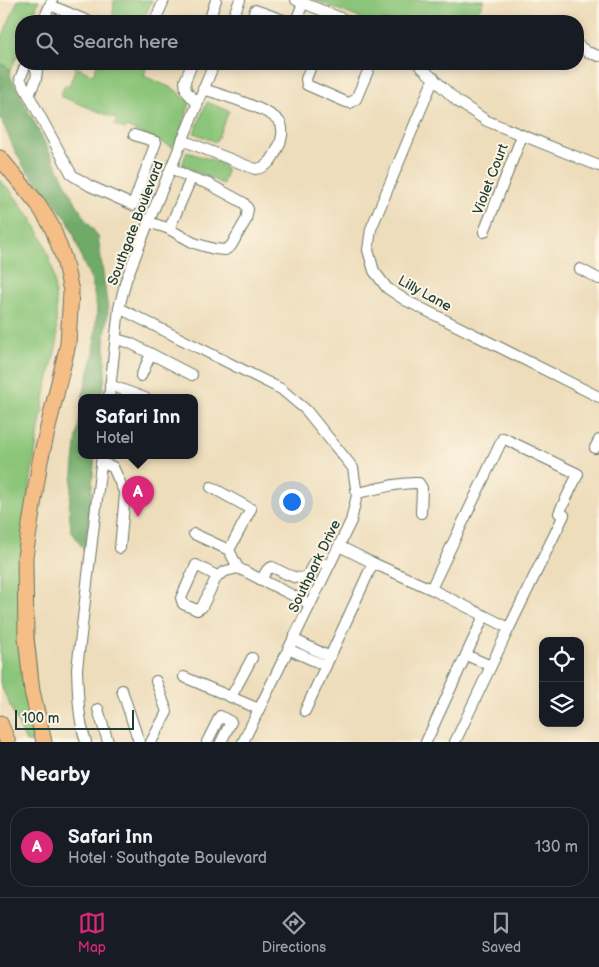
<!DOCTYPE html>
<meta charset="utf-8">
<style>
body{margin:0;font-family:"Balsamiq Sans",sans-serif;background:#242831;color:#f1f3f6}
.controls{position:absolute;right:15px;bottom:15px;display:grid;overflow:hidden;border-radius:10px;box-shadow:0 2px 8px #0003}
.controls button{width:45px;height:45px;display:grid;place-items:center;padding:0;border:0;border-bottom:1px solid #363941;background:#171b24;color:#f1f3f6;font:25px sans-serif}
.scale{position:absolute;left:15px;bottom:12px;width:119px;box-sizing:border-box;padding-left:5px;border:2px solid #1f3d34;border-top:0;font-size:14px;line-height:18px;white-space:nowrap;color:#1f3d34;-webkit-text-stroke:4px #fcf5e5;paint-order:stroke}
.you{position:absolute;left:291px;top:501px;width:18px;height:18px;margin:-12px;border:4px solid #fff;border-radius:50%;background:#1a73e8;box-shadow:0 0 0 8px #1a73e833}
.badge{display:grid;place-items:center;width:32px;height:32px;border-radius:50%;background:#db2777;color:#fff;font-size:16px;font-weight:700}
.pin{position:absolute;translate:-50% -41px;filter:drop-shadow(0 1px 2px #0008)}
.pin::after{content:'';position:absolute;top:26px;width:18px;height:15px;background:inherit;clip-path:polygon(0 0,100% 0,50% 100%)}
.popup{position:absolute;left:78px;top:394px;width:120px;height:65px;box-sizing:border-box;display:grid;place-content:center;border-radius:10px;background:#171b24;filter:drop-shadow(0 1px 4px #0005);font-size:16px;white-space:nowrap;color:#9ea1a6}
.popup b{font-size:19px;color:#f1f3f6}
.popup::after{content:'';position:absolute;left:50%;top:100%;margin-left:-10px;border:10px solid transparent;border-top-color:#171b24}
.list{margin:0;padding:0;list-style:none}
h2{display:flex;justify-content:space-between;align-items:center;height:65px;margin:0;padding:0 20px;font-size:21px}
h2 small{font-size:16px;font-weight:400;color:#9ea1a6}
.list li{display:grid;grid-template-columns:32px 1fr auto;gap:15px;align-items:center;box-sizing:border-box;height:80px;margin:0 10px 10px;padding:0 10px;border:1px solid #363941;border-radius:20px}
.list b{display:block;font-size:19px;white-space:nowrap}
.list p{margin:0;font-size:16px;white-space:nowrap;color:#9ea1a6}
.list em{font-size:16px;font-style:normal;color:#9ea1a6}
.icon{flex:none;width:28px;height:28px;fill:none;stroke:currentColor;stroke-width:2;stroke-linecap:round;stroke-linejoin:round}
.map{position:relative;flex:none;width:599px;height:742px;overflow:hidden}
.search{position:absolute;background:#171b24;box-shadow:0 2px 8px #0003;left:15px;right:15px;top:15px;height:55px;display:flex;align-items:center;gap:12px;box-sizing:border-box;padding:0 18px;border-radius:20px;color:#9ea1a6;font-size:19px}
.sheet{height:155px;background:#171b24}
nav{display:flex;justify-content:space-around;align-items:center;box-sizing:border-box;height:70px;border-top:1px solid #363941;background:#171b24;font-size:14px;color:#9ea1a6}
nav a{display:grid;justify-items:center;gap:2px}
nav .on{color:#db2777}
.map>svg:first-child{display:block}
</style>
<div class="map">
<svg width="599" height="742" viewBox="0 0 599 742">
<rect width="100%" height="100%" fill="#fcf5e5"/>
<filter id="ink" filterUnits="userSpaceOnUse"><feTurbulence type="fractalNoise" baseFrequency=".02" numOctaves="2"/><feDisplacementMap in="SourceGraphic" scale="10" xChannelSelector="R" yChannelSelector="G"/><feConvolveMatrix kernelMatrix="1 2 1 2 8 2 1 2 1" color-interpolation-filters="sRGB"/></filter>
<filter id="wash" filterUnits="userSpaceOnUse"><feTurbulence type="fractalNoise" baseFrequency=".0096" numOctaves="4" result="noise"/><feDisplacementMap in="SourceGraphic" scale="20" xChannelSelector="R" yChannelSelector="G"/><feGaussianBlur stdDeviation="1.12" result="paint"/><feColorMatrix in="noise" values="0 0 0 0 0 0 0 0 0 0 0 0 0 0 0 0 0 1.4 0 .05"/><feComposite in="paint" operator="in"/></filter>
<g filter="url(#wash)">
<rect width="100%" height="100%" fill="#edb"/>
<g fill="#8bc579" stroke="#558156">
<path d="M18,0H39L31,21H21V47L10,71L6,66L0,64V42Z"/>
<path d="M114,0H152L143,21H114L113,14Z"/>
<path d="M314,0H484L473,21H367Z"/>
<path d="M97,64H138L146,69L144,76L174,89L190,103L175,148L131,129L126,127L125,129L115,125L117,119L60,96L65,85L69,86L76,67L93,75Z"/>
<path d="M207,102L229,111L216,142L194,133Z"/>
<path d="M187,152C195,155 221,161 225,168C228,173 224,179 223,184L182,165Z"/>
<path d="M0,180L9,189L31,218L44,242L53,271L56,304L57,344L45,394L28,496L37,742H26L0,683Z"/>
</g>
<g fill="#70aa69" stroke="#48744e">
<path d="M0,64C6,66 10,68 10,75L69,190L85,219L98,236L108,310L105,338V377L101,398H82L94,353L97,308L91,279L83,262L74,235L67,219L24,167L15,151L0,117Z"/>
<path d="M82,402V456H95L85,552L71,530L69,508L77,436Z"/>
</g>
</g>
<g filter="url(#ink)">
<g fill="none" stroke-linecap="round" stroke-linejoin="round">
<defs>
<g id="minor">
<path d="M296,0L348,21"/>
<path d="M50,5L88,21"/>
<path d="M43,21L52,1"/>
<path d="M155,21L164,0"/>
<path d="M209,21L216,0"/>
<path d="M231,21L240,0"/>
<path d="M251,21L255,10L286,21"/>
<path d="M296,21L303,3"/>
<path d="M578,45L587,52L599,56"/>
<path d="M26,64L20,79L72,175L90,186L133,205L156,142L134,135"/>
<path d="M192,64L185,81L186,91L197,103"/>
<path d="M312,64L306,79L307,85L346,102L350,103L356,99L371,64"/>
<path d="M418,64L457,101L487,121L599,166"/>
<path d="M434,78L371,229L368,250L374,271L387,288L405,300L599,397"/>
<path d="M29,95L36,79L37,71L33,64"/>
<path d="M182,140L255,169C267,168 272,160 277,150C281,143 284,132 281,124C275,110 219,94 203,89"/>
<path d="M148,222L167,228L170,227L190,181L189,177L171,168"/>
<path d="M167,228L194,243L214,249L225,250L231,246L246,220L248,209L244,203L209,184L189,177"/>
<path d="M484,232L522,136"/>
<path d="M580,269L599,279"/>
<path d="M119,308L281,389L306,410L353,468L357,495L351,521L243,742"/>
<path d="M116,339L130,343L192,375"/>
<path d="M141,376L151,354"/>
<path d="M110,385L145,398"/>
<path d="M109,398L119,308L126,280L149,221L214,64"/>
<path d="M595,448L599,440"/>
<path d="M101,463L113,467L125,494L120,548"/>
<path d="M211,487L251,509L229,550L238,568"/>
<path d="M357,493C377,489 398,482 419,483L422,488L421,513"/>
<path d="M194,534L229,550"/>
<path d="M339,546L373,563L431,589L509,628L564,515L559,513L578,474L503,438L431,589"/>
<path d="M238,568L310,604"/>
<path d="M217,576L202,607L197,610L183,604L181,598L196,565L217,576L226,571L238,568"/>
<path d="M261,580L267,570L272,567C280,570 299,584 307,575C310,572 312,565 315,561L317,560L329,566"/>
<path d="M293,639L330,657"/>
<path d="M288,649L326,666"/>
<path d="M466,655L491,666"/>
<path d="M184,677L259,709"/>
<path d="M122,690L139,742"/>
<path d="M231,697L252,658"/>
<path d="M98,709L108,742"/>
<path d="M305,711L373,563"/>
<path d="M86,742C78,718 78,693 77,669L102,456"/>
<path d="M151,742L167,712L156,681"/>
<path d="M207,742L220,716L231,722L221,742"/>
<path d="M426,742L484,616"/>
<path d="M455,742L509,628"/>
</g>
<g id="highway">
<path d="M0,158L38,204L52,227L64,259L71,291L68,344L40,461L25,557L26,638L32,691L44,742"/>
<path d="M0,723L8,742"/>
</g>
</defs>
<use href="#minor" stroke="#677563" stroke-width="12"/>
<use href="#highway" stroke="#677563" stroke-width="17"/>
<use href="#minor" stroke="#fff" stroke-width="10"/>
<use href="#highway" stroke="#f5be86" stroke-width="15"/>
</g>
</g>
<g text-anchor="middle" stroke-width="4" stroke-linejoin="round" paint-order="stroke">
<g font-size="14" fill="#1f3d34" stroke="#fcf5e5">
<text transform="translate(490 179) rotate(-69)" y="5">Violet Court</text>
<text transform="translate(135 223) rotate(-69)" y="5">Southgate Boulevard</text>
<text transform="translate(425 293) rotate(29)" y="5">Lilly Lane</text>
<text transform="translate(314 566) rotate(-64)" y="5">Southpark Drive</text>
</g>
</g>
</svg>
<div class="controls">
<button><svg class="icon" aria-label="locate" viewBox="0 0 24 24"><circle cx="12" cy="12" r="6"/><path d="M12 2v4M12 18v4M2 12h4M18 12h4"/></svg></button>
<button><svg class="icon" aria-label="layers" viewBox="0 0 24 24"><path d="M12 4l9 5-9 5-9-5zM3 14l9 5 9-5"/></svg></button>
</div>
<div class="scale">100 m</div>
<div class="you"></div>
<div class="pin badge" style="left:138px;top:517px">A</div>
<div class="popup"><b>Safari Inn</b>Hotel</div>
<div class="search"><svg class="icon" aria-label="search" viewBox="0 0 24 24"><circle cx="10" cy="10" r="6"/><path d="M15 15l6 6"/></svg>Search here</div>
</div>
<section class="sheet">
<h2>Nearby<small></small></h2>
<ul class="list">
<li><span class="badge">A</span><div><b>Safari Inn</b><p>Hotel · Southgate Boulevard</p></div><em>130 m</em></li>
</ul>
</section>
<nav>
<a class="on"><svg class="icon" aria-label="map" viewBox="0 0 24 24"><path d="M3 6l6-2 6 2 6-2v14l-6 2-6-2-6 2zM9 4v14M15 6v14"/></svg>Map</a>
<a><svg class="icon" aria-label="directions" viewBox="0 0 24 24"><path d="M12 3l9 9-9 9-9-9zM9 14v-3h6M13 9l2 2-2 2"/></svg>Directions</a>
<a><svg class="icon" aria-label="saved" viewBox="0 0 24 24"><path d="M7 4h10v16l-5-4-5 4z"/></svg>Saved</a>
</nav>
